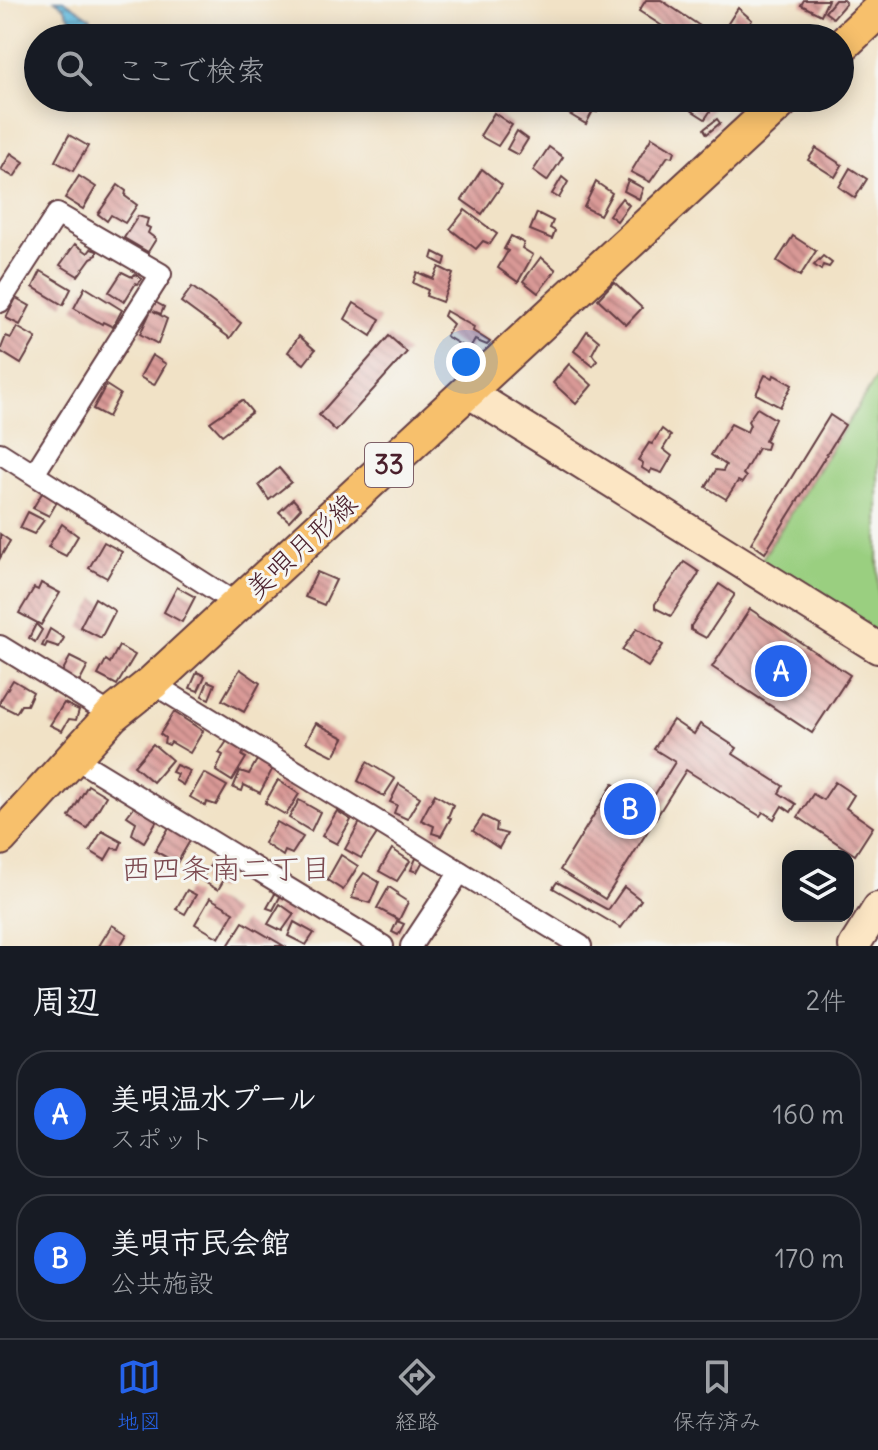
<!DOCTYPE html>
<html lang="ja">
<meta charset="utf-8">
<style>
body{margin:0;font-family:Delius,"Klee One",sans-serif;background:#242831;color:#f1f3f6}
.controls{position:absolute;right:24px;bottom:24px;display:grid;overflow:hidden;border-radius:16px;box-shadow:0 4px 20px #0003}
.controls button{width:72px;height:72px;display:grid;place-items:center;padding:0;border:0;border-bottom:2px solid #363941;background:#171b24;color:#f1f3f6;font:40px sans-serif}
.you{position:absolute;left:466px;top:362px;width:28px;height:28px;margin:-20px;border:6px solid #fff;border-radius:50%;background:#1a73e8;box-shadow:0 0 0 12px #1a73e833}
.badge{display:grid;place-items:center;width:52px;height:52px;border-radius:50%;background:#2563eb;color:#fff;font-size:26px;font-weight:700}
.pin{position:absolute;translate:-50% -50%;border:4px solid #fff;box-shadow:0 2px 8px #0006}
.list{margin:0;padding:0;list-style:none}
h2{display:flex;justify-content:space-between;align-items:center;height:104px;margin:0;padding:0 32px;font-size:34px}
h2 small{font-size:26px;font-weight:400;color:#9ea1a6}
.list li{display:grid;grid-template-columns:52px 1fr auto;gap:24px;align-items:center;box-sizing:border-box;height:128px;margin:0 16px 16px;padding:0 16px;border:2px solid #363941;border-radius:32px}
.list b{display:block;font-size:30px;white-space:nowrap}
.list p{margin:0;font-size:26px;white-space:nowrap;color:#9ea1a6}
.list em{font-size:26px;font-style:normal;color:#9ea1a6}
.icon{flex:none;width:44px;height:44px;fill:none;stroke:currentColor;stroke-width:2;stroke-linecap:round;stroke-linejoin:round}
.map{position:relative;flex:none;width:878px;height:946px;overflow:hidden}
.search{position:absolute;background:#171b24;box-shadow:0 4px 20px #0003;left:24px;right:24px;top:24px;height:88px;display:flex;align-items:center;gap:20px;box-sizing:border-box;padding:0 28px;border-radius:44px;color:#9ea1a6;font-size:30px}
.sheet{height:392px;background:#171b24}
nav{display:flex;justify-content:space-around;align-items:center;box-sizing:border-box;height:112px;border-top:2px solid #363941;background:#171b24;font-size:22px;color:#9ea1a6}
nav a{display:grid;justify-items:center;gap:4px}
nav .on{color:#2563eb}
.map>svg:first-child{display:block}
</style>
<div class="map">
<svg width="878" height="946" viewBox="0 0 878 946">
<defs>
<pattern id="water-rules" width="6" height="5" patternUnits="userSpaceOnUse" patternTransform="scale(2)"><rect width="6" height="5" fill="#64bde1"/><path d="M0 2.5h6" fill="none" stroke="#5499b7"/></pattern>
<pattern id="building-back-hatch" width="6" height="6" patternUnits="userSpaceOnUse" patternTransform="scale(2)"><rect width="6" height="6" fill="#d99996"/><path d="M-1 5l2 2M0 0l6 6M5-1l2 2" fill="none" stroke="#b27c7b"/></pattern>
</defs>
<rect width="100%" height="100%" fill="#f6f6f2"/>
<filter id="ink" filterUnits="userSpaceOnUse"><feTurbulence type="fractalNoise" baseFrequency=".0125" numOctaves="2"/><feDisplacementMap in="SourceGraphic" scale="16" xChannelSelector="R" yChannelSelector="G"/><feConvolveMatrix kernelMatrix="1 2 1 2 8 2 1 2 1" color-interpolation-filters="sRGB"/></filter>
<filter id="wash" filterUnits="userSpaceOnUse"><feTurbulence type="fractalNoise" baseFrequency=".006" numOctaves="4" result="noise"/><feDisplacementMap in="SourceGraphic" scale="32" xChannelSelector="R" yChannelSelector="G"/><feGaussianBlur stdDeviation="1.8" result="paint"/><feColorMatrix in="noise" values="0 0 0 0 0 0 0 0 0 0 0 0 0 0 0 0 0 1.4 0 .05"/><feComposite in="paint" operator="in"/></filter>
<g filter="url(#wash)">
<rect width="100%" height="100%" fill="#f1e2c6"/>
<path fill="#9acf80" stroke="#727756" stroke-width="2" d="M878,375V639L759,564Z"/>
<path fill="url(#water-rules)" stroke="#576e86" stroke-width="2" d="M55,0H64L91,18L87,30L70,18L64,7Z"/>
<g id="blocks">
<g fill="url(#building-back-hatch)">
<path d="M646,0H661L700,26L693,38H681L639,11Z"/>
<path d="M804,0H828L821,15L801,5Z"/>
<path d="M835,0H843L846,3L833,18L825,12Z"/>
<path d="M738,8L752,20L741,37L725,28Z"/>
<path d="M769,30L782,38H764Z"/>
<path d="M578,98H599L603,101L597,112L593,111L586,124L569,114Z"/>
<path d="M700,98H719L705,119L691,110Z"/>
<path d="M494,113L512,125L498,146L480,136Z"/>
<path d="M717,119L720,123L707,134L704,129Z"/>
<path d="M517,131L528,139L518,155L507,149Z"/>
<path d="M69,135L88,146L73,171L55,161Z"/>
<path d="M652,137L675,151L673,157L668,156L650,182L631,172Z"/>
<path d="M549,147L563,157L547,181L533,171Z"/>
<path d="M816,148L842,165L835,177L808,160Z"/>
<path d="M11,153L24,162L14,177L1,170Z"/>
<path d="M850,168L867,179L855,198L839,187Z"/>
<path d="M482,169L502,185L482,214L462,200Z"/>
<path d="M79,176L96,187L83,209L65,198Z"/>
<path d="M562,177L568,182L559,198L552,194Z"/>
<path d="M628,180L643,188L639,199L624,191Z"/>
<path d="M596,182L612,193L600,215L584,207Z"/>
<path d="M118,185L126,191L125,196L137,205L125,223L111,215L107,221L98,214Z"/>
<path d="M622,198L629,205L617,221L609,215Z"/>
<path d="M465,210L497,234L490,244L483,241L476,249L450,229Z"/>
<path d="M537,213L553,221L550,228L555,231L552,239L530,230Z"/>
<path d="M138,216L148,219L146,226L150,228L148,233L156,239L148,252L124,238Z"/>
<path d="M511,236L524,243L522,248L533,255L518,282L498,268L508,251L504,249Z"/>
<path d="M793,236L816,251L800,276L777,261Z"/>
<path d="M75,244L88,253L91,249L97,251V255L91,258L78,276L60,265Z"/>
<path d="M434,252L446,258L444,265L432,259Z"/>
<path d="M823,256L832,263L829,267L823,265L821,270L814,265Z"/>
<path d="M541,257L556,270L538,293L523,281Z"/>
<path d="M439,267L453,274L442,302L426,296L428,290L413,283L417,272L433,279Z"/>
<path d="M41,271L71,289L63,305L33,287Z"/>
<path d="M122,272L132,277L135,274L142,279L138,284L136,283L124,302L109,292Z"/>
<path d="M614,282L642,308L626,325L598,299Z"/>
<path d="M85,287L122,310L113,327L103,322L102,324L74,308Z"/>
<path d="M192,287L241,323L230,338L181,302Z"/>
<path d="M16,298L30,306L20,325L6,318Z"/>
<path d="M155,302L164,307L161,314L153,311L167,319L158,344L140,334Z"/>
<path d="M354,303L380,319L371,336L345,319Z"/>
<path d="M446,311L474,327L473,331L490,342L487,345L475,340L469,350L446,336L453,324L444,316Z"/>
<path d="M17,327L36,338L21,364L0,351L6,336L11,338Z"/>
<path d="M587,331L599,341L592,354L597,361L593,366L574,351Z"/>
<path d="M299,336L315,350L304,364L288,352Z"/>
<path d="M389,336L407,352L336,431L319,415Z"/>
<path d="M152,355L166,364L154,385L140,377Z"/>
<path d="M569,364L592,385L576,404L553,383Z"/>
<path d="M765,375L773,378L774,375L792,385L780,407L756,394Z"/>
<path d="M106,385L120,394L108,417L93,409Z"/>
<path d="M242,400L252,412L222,435L210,422Z"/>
<path d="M757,408L775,419L765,441L768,443L766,449L758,448L743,474L746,477L742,483L738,481L726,499L706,487L716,470L723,471L726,465L711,455L731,424L747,432L750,425L748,421Z"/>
<path d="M830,415L845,425L765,553L751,543Z"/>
<path d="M662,429L671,436L663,449L672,456L662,473L651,469L650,473L642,468L643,463L638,460L649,443L652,444Z"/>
<path d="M279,468L291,482L269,500L259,485Z"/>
<path d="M42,493L58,500L49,516L33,508Z"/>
<path d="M293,499L301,508L289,521L279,512Z"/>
<path d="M28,512L44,520L34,534L20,528Z"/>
<path d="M62,524L78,536L66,556L48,547Z"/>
<path d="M0,534L10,541L0,558Z"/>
<path d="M104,542L122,552L107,578L89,568Z"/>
<path d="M684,562L699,572L698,575L671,616L655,608V604Z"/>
<path d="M317,572L336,580L324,605L305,597Z"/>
<path d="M41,583L60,593L41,625L19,613L34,588L38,590Z"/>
<path d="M719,584L734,594V596L706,638L691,630V626Z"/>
<path d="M177,587L195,597L182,622L164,612Z"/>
<path d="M95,598L115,611L101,638L80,627Z"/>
<path d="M750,609L850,675L812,733L712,667Z"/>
<path d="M36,624L42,630L35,642L29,638Z"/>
<path d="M637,628L663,645L648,667L622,650Z"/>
<path d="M50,629L64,638L59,647L47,643L45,647L42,646Z"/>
<path d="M119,646L135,655L117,685L98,675L106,660L110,663Z"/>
<path d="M70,657L88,666L79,683L61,674Z"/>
<path d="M240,669L260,683L244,712L222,700Z"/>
<path d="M197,672L205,676L198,691L190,688Z"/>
<path d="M13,680L33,692L27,705H21L16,713L0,705V701Z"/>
<path d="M208,681L215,684L209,699L202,696Z"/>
<path d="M64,703L79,710L76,720L69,719L62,731L50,725Z"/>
<path d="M174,712L203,731L190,753L171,742L169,745L164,743L165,738L160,734Z"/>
<path d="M673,720L694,734L700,724L737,748L733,754L783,786L779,793L796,804L791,812L782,806L774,819L763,812L760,816L686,770L605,899L560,870L613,784L636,799L641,792L652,799L675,762L654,749Z"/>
<path d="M316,723L344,738L334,756L306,742Z"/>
<path d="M229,738L245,748L242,756L246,758L232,781L216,771L223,755L219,753Z"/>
<path d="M153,744L172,760L153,782L134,766Z"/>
<path d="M257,760L273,768L260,793L244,785L242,791L233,788L240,771L249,774Z"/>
<path d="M367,762L395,779L384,796L358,781Z"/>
<path d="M176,765L190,771L183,785L175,780L177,774L172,772Z"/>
<path d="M204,773L227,786L216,805L207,802L206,806L190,797Z"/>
<path d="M278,780L299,794L286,815L265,803Z"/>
<path d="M835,782L854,795L846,808L873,827L855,855L798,817L813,794L823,800Z"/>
<path d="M399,784L420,797L407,819L394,813L397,805L390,802Z"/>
<path d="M88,785L106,796L87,828L69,817Z"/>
<path d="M435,794L453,805L448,817L451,818L441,836L432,833L434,826L421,820Z"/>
<path d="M299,800L320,812L311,831L289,818Z"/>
<path d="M137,803L159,817L144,842L132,834L136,822L127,816Z"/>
<path d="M337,811L351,820L337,844L322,836Z"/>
<path d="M483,816L497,823L496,831L507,834L499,848L473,831Z"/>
<path d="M277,822L303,837L292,854L285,851L283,856L264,843Z"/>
<path d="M360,822L378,832L361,858L345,849Z"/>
<path d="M170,826L191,839L177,863L155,851Z"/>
<path d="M102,831L122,842L119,849L112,848L105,860L90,851Z"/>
<path d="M392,849L410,861L397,881L379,871Z"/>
<path d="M341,855L358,866L343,890L327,880Z"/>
<path d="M416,858L423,861L417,872L411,870Z"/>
<path d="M213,861L229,871L218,890L201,880Z"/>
<path d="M364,873L379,882L370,903L352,898L356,884Z"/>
<path d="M557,882L608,910L624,887L641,900L621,928L553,888Z"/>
<path d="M389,887L398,893L397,895L408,902L399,920L377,908Z"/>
<path d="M187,890L196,895L185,914L176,909Z"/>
<path d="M276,892L281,895L273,910L267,908Z"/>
<path d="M210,898L234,912L219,938L195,924Z"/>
<path d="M280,904L294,914L282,931L268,924Z"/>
<path d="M397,921L404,924L398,935L392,932Z"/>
<path d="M243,922L284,946H228Z"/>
<path d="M294,922L314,933L306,945L288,936Z"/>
<path d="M112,925L127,934L120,946H99Z"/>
</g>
</g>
</g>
<g filter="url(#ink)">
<use href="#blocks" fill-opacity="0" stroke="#633c42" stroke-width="2"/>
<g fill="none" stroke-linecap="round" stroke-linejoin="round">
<defs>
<g id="street">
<path d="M0,302L57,214L161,274L34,474"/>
<path d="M0,453L237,604"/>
<path d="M0,646L112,715"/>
<path d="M152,683L581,946"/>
<path d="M73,757L383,946"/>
<path d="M411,946L460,872"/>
</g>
<g id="secondary">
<path d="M468,392L878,648"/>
<path d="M854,946L878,908"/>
</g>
<g id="primary">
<path d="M840,47L878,11"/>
<path d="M0,838L112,715L152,683L785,98"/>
</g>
</defs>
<use href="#street" stroke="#633c42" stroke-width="24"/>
<use href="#secondary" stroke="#633c42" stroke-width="34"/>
<use href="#primary" stroke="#633c42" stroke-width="38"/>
<use href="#street" stroke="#fff" stroke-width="20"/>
<use href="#secondary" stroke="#fce6c4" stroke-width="30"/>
<use href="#primary" stroke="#f7c06c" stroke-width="34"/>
</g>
</g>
<g text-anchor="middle" stroke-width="6" stroke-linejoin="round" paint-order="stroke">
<rect fill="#f6f6f2" stroke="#7e6067" stroke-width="2" x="365" y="443" width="48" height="44" rx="6"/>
<g font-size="26" font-weight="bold" fill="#4a1f2b">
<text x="389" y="474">33</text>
</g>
<g font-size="28" fill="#4a1f2b" stroke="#f6f6f2">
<text transform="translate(301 546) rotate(-43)" y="10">美唄月形線</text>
</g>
<g font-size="30" fill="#7c4a50" stroke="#f6f6f2">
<text x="226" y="879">西四条南二丁目</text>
</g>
</g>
</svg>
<div class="controls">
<button><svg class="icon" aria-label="layers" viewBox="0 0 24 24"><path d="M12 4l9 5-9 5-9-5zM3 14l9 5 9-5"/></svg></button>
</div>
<div class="you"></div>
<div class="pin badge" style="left:781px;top:671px">A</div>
<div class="pin badge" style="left:630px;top:809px">B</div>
<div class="search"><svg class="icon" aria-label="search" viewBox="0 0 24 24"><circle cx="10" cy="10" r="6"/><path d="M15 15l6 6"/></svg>ここで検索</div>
</div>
<section class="sheet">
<h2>周辺<small>2件</small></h2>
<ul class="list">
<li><span class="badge">A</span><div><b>美唄温水プール</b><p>スポット</p></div><em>160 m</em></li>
<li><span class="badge">B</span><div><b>美唄市民会館</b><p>公共施設</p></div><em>170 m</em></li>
</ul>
</section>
<nav>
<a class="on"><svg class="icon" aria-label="map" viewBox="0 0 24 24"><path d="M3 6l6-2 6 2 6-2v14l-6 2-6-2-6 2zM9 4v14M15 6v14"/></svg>地図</a>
<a><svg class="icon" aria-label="directions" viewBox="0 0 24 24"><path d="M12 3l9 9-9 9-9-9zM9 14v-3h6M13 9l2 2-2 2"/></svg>経路</a>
<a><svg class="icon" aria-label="saved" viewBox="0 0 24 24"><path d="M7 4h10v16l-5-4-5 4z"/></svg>保存済み</a>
</nav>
